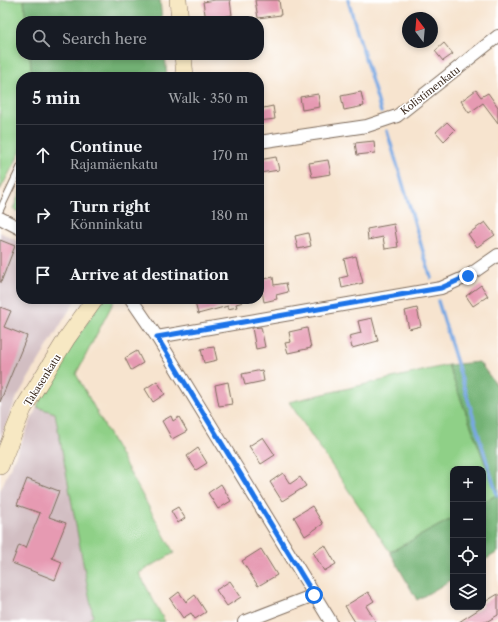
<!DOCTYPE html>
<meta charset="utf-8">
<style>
body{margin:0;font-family:"Libre Caslon Text",serif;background:#242831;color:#f1f3f6}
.controls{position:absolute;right:12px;bottom:12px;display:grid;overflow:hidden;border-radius:8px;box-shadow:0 2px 6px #0003}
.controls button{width:36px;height:36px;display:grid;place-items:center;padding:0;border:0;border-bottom:1px solid #363941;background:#171b24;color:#f1f3f6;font:20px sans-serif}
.compass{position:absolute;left:402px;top:12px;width:36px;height:36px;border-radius:50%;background:#171b24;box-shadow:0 2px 6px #0003;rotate:344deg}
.stop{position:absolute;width:12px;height:12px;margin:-9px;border:3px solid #1a73e8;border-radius:50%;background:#fff}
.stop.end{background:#1a73e8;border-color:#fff;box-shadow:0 1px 4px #0008}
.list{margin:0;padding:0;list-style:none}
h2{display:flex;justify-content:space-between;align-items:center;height:52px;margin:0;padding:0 16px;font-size:17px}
h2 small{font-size:13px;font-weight:400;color:#9ea1a6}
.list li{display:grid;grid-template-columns:26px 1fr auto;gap:12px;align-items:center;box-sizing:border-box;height:60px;padding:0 16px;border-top:1px solid #363941}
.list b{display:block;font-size:15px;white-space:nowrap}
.list p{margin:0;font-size:13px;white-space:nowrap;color:#9ea1a6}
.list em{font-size:13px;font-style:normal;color:#9ea1a6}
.icon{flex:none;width:22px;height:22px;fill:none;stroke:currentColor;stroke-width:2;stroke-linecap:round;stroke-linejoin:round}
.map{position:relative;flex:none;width:498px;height:622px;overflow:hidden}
.search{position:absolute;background:#171b24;box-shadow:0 2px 6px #0003;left:16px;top:16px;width:248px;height:44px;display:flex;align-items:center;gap:10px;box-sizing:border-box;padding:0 14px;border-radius:16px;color:#9ea1a6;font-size:15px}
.panel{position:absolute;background:#171b24;box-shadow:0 2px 6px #0003;left:16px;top:72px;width:248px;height:232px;border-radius:16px}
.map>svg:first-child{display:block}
</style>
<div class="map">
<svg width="498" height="622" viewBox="0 0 498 622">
<rect width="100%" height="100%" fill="#fff"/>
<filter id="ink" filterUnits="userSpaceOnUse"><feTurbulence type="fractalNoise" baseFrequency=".025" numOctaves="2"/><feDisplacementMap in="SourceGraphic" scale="8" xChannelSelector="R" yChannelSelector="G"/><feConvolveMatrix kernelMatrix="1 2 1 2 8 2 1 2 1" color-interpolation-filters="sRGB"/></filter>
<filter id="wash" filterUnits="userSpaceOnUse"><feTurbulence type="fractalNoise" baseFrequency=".012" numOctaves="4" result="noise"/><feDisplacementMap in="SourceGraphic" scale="16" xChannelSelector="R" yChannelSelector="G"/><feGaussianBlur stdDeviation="0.9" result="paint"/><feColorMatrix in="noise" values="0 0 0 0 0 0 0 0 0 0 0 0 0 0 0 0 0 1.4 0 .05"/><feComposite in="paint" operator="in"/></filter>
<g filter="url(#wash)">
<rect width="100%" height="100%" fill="#f7e4cf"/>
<g fill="#d2bec2">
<path d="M0,232L21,243V299H76L17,397L0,439Z"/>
<path d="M37,407L55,413L93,616L86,622H0V491Z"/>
</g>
<g fill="#8fd087" stroke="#657d52">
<path d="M0,0H24L26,21H21V55H30L32,77H21V151L0,190Z"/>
<path d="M21,190V213L13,209Z"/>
<path d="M104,299H115L76,374L174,553L139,573L165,622H86L93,616L55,413L37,407L46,385L101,301Z"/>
<path d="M448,365L497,495L483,502V469H453V518L390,552L289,402Z"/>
</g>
<g fill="#73b274" stroke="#576e49">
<path d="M24,0H160L162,21H26Z"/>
<path d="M30,55H165L167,77H32Z"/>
<path d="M479,362L498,387V552L483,561V502L497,495L448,365Z"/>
<path d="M453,518V579L417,600L390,552Z"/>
</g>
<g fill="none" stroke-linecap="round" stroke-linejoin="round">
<g stroke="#78a8e3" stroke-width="3.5">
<path d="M348,0L381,112"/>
<path d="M387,131L431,278"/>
<path d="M438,301L497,495"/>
</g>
</g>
<g id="blocks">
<g fill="#e69ab2">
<path d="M215,0H230L232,15L206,20L203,2Z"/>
<path d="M255,0H279L281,15L258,18Z"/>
<path d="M444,43L453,54L443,61L435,51Z"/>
<path d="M476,90L481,97L488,93L498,107V123L483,103L469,113L461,101Z"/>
<path d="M361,92L364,106L344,110L341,96Z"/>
<path d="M318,94L320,107L302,110L300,97Z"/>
<path d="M273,106L275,119L259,121V109Z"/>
<path d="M447,122L455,130L444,141L436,132Z"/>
<path d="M374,141L375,153L357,155L355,143Z"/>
<path d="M276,157L279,170L260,173L259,160Z"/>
<path d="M328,160L331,174L312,177L309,163Z"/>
<path d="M485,222L495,235L477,247L468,234Z"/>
<path d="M394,224L398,247L385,249L383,237L368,240L367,229Z"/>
<path d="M308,233L311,246L298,249L295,236Z"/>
<path d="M0,240L15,246L1,282H0Z"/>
<path d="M356,256L363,283L342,288L340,278L348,276L344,259Z"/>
<path d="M273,277L274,285L286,283L288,292L276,295L277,299L264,302L260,280Z"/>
<path d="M481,285L488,296L473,306L466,296Z"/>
<path d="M194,299H243V302L236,304L237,307L228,309V306L198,314Z"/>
<path d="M0,307L11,311L4,327L27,336L0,402Z"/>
<path d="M417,308L421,326L409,329L405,311Z"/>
<path d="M372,318L378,341L352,348L349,336L361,333L358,321Z"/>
<path d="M261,327L265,347L256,349L252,328Z"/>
<path d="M307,328L311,348L288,353L285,343L291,342L289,332Z"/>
<path d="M214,347L217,360L204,363L201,349Z"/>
<path d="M137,351L143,363L131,370L125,358Z"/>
<path d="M262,370L264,381L245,385L242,374Z"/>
<path d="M157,381L165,394L153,402L145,389Z"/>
<path d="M228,382L232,404L219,406L215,385Z"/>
<path d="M171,416L173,421L179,417L187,431L172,439L162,421Z"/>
<path d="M263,437L275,455L261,464L249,446Z"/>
<path d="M198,448L207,463L196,470L187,456Z"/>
<path d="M283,473L290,484L300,477L306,486L282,501L270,482Z"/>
<path d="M27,479L59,491L49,517L66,523L52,558L62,562L55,580L12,563L19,545L26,548L40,513L17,505Z"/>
<path d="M221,484L231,501L218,509L208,493Z"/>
<path d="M312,506L323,524L305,536L294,517Z"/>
<path d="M178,507L185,518L178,523L171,511Z"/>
<path d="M325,545L336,564L324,571L313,552Z"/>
<path d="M261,549L277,575L258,586L242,561Z"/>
<path d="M230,581L241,597L227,606L216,590Z"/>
<path d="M179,592L186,602L195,595L206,612L195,619L191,613L183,618L170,599Z"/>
<path d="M368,592L374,601L366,606L376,622H355L345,606Z"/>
<path d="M498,594V615L486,622H459L481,608L480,607H483V603Z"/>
</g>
</g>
</g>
<g filter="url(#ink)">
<use href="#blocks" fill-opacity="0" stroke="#7d6b5c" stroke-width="1"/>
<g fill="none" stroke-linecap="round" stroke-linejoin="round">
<defs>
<path id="lane" d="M0,210L21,166"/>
<g id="street">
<path d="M259,142L367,126L397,116L498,36"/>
<path d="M0,218L21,229"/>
<path d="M131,299L157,337L331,622"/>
<path d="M157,337L441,288L468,276L498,255"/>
<path d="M244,622L314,595"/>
</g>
<g id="secondary">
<path d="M178,0L180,21"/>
<path d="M183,55L185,77"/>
<path d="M0,466L23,409L67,338L95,299"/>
</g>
</defs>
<use href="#lane" stroke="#7d6b5c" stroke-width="8"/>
<use href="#street" stroke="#7d6b5c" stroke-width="14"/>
<use href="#secondary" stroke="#7d6b5c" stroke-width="18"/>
<use href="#lane" stroke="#fff" stroke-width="6"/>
<use href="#street" stroke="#fff" stroke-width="12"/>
<use href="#secondary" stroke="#f7e8c3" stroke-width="17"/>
</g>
</g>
<g fill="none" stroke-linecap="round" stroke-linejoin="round" filter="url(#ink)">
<path stroke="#1a73e8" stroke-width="5" d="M314,595L157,337L417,292L441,288L468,276"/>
</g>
<g text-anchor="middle" stroke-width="3" stroke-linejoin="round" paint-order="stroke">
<g font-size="10" fill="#3b2a1e" stroke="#fff">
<text transform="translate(430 90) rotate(-38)" y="4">Kolistimenkatu</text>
<text transform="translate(42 380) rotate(-58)" y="4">Takasenkatu</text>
</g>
</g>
</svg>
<div class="controls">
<button>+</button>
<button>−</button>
<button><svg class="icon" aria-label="locate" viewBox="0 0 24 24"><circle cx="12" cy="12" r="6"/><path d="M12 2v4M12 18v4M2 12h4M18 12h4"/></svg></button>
<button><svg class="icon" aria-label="layers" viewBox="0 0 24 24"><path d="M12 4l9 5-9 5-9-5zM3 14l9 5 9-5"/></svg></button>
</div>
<svg class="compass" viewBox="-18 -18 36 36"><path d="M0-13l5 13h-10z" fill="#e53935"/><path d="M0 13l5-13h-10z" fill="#9ea1a6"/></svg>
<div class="stop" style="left:314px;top:595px"></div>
<div class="stop end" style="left:468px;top:276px"></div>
<div class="search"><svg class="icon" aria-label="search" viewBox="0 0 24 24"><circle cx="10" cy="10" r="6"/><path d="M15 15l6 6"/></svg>Search here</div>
<section class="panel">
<h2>5 min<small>Walk · 350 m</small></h2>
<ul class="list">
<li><svg class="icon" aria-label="ahead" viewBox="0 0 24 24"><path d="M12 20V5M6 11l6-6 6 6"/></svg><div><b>Continue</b><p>Rajamäenkatu</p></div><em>170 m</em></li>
<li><svg class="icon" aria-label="right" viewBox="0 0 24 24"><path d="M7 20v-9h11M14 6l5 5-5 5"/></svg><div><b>Turn right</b><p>Könninkatu</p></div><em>180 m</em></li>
<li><svg class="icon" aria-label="arrive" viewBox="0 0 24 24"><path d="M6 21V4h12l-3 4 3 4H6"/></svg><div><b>Arrive at destination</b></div></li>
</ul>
</section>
</div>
